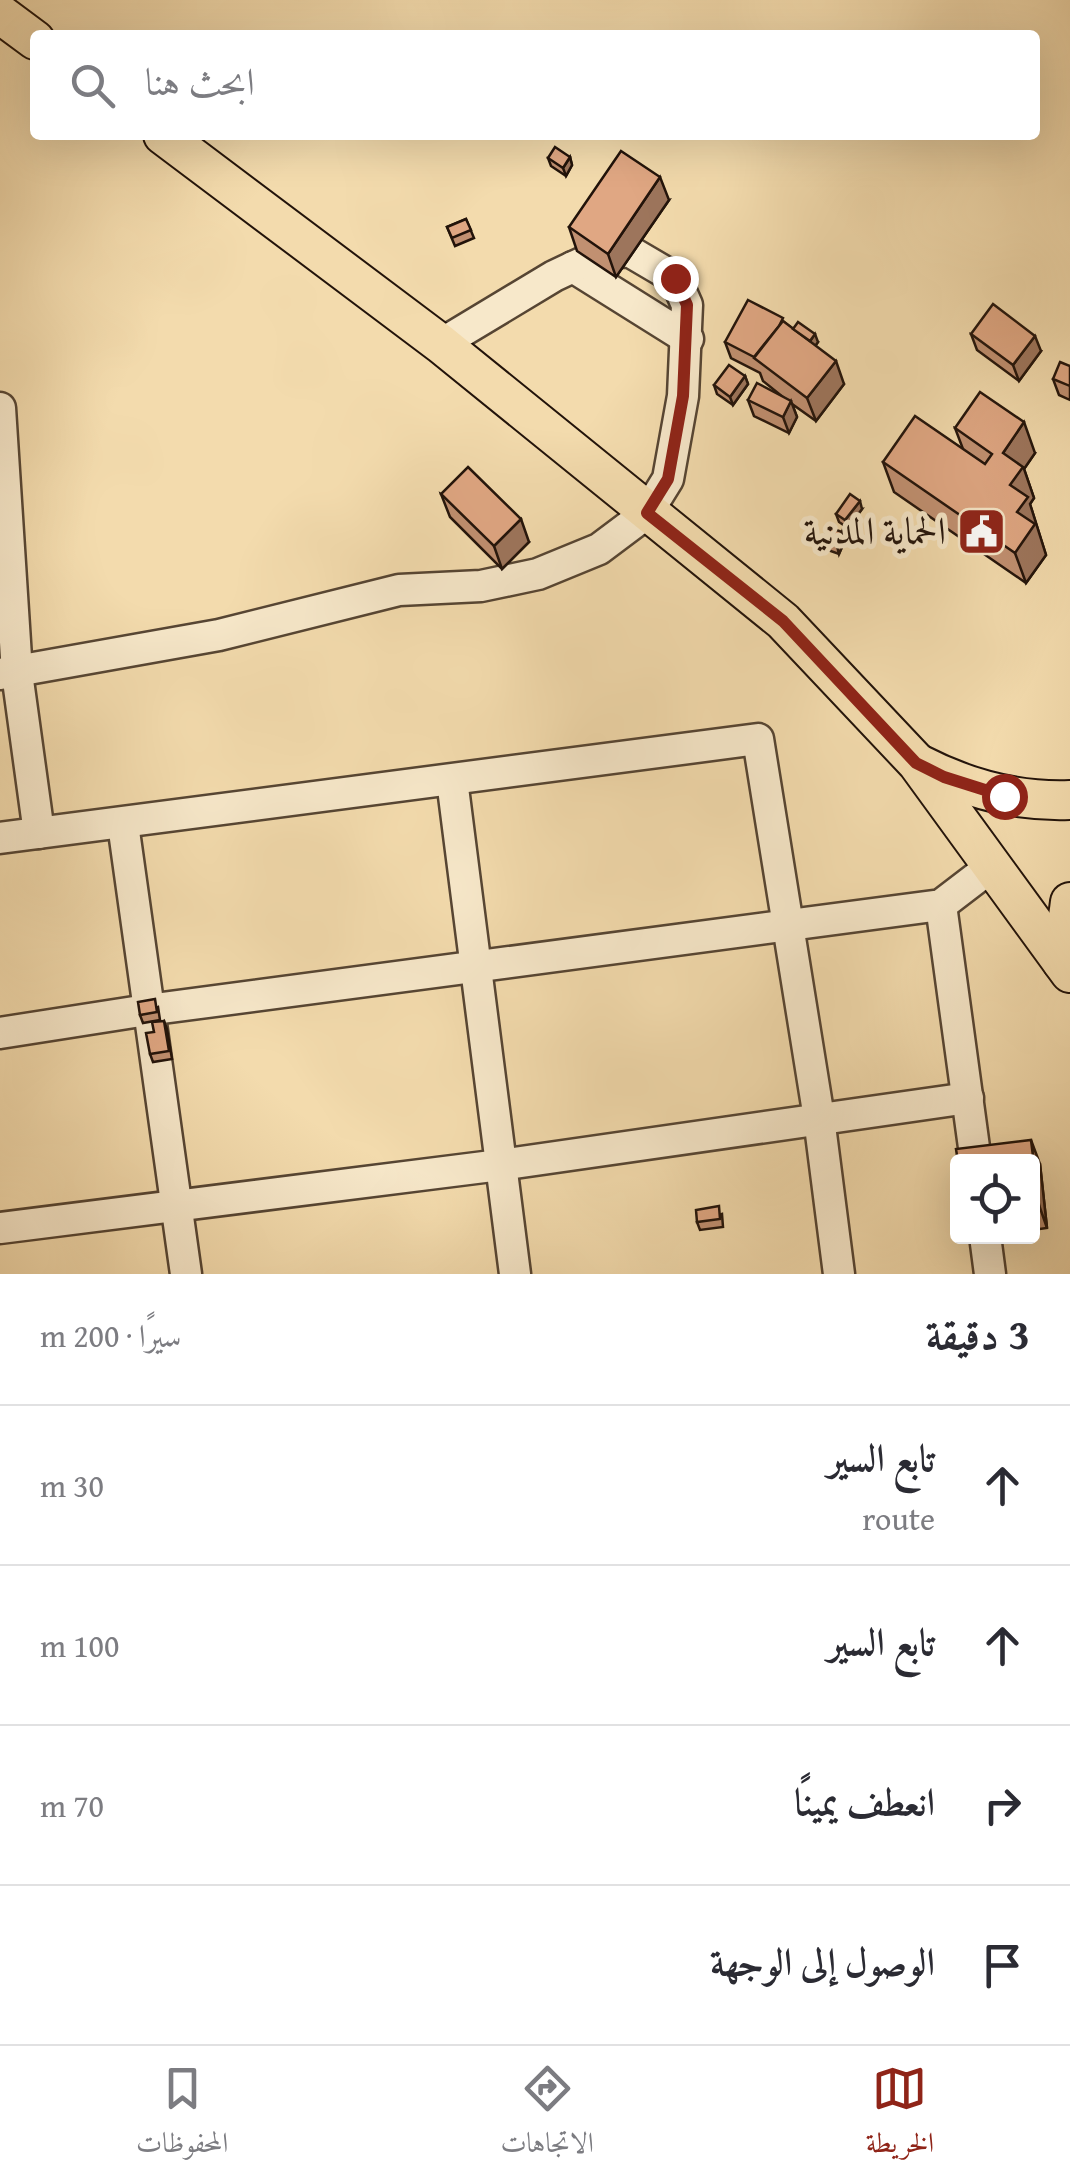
<!DOCTYPE html>
<html lang="ar">
<meta charset="utf-8">
<style>
body{margin:0;font-family:"Gentium Book Plus",Amiri,serif;background:#f7f7f7;color:#2b2b33;direction:rtl}
.controls{position:absolute;right:30px;bottom:30px;display:grid;overflow:hidden;border-radius:10px;box-shadow:0 10px 40px #0002}
.controls button{width:90px;height:90px;display:grid;place-items:center;padding:0;border:0;border-bottom:2px solid #e1e1e2;background:#fff;color:#2b2b33;font:50px sans-serif}
.stop{position:absolute;width:30px;height:30px;margin:-22px;border:8px solid #8f2418;border-radius:50%;background:#fff}
.stop.end{background:#8f2418;border-color:#fff;box-shadow:0 2px 10px #0008}
.list{margin:0;padding:0;list-style:none}
h2{display:flex;justify-content:space-between;align-items:center;height:130px;margin:0;padding:0 40px;font-size:42px}
h2 small{font-size:32px;font-weight:400;color:#7c7c81}
.list li{display:grid;grid-template-columns:65px 1fr auto;gap:30px;align-items:center;box-sizing:border-box;height:160px;padding:0 40px;border-top:2px solid #e1e1e2}
.list b{display:block;font-size:38px;white-space:nowrap}
.list p{margin:0;font-size:32px;white-space:nowrap;color:#7c7c81}
.list em{font-size:32px;font-style:normal;color:#7c7c81}
.icon{flex:none;width:55px;height:55px;fill:none;stroke:currentColor;stroke-width:2;stroke-linecap:round;stroke-linejoin:round}
.map{position:relative;flex:none;width:1070px;height:1274px;overflow:hidden;direction:ltr}
.search{position:absolute;background:#fff;box-shadow:0 10px 40px #0002;left:30px;right:30px;top:30px;height:110px;display:flex;align-items:center;gap:25px;box-sizing:border-box;padding:0 35px;border-radius:10px;color:#7c7c81;font-size:38px}
.sheet{height:770px;background:#fff}
nav{display:flex;justify-content:space-around;align-items:center;box-sizing:border-box;height:140px;border-top:2px solid #e1e1e2;background:#fff;font-size:28px;color:#7c7c81}
nav a{display:grid;justify-items:center;gap:5px}
nav .on{color:#8f2418}
.map>svg:first-child{display:block}
</style>
<div class="map">
<svg width="1070" height="1274" viewBox="0 0 1070 1274">
<rect width="100%" height="100%" fill="#f3dbad"/>
<filter id="stains"><feTurbulence type="fractalNoise" baseFrequency=".002" numOctaves="4"/><feColorMatrix values="0 0 0 0 .2 0 0 0 0 .09 0 0 0 0 .02 0 0 0 .5 -.17"/></filter>
<radialGradient id="worn" r=".72"><stop offset=".6" stop-color="#630" stop-opacity="0"/><stop offset="1" stop-color="#630" stop-opacity=".3"/></radialGradient>
<g fill="none" stroke-linecap="round" stroke-linejoin="round">
<defs>
<g id="minor">
<path d="M573,267L688,339"/>
<path d="M0,408L17,673L39,833"/>
<path d="M0,674L219,635L399,590L481,586L538,574L599,549L647,513L668,479L683,396L687,305L675,278L629,251L601,254L554,276L441,344"/>
<path d="M452,780L515,1274"/>
<path d="M123,824L186,1274"/>
<path d="M0,838L758,739L819,1118L839,1274"/>
<path d="M941,905L976,1162"/>
<path d="M0,1033L147,1010L941,905L992,866"/>
<path d="M0,1228L500,1165L968,1098"/>
<path d="M985,1236L990,1274"/>
</g>
<g id="major">
<path d="M0,14L35,40"/>
<path d="M163,135L441,344L783,621L917,763L1070,973"/>
<path d="M919,764C967,789 1016,802 1070,800"/>
<path d="M1062,962L1070,902"/>
</g>
</defs>
<use href="#minor" stroke="#564533" stroke-width="35"/>
<use href="#major" stroke="#22130a" stroke-width="42"/>
<use href="#minor" stroke="#f7e8ca" stroke-width="30"/>
<use href="#major" stroke="#f3dbad" stroke-width="38"/>
</g>
<g fill="#c19071" stroke="#22130a" stroke-width="2.5">
<path d="M570,157L572,165L566,176L551,166L548,158Z"/>
<path d="M669,200L616,277L577,251L569,227Z"/>
<path d="M466,219L474,238L455,246L447,227Z"/>
<path d="M784,322L793,329L818,342L815,346L844,384L816,421L792,404L797,417L789,433L754,416L748,400L783,397L763,381L760,373L731,358L725,342Z"/>
<path d="M971,334L1041,351L1019,381L977,350Z"/>
<path d="M1070,366V400L1059,395L1053,379Z"/>
<path d="M745,376L748,384L733,405L717,394L714,385Z"/>
<path d="M955,428L1035,453L1024,469L1034,498L1030,504L1046,555L1026,583L894,492L883,462L963,449Z"/>
<path d="M441,494L529,542L502,569L450,517Z"/>
<path d="M862,509L848,528L839,522L836,514Z"/>
<path d="M842,532L845,540L839,554L825,549L822,541Z"/>
<path d="M158,1007L160,1020L143,1023L140,1015Z"/>
<path d="M164,1021L167,1029L172,1059L153,1062L150,1054L154,1032Z"/>
<path d="M1032,1162L1040,1164L1047,1228L1032,1230Z"/>
<path d="M722,1214L723,1227L700,1230L697,1222Z"/>
</g>
<g fill="#9d755c" stroke="#22130a" stroke-width="2.5">
<path d="M570,157L572,165L566,176L563,168Z"/>
<path d="M660,177L669,200L616,277L608,254Z"/>
<path d="M815,334L818,342L811,352L808,344Z"/>
<path d="M1035,336L1041,351L1019,381L1013,365Z"/>
<path d="M836,361L844,384L816,421L807,398Z"/>
<path d="M745,376L748,384L733,405L730,397Z"/>
<path d="M791,401L797,417L789,433L783,417Z"/>
<path d="M1024,422L1035,453L1024,469L1034,498L1030,504L1046,555L1026,583L1015,553L1017,512L1003,453Z"/>
<path d="M860,501L862,509L848,528L845,520Z"/>
<path d="M521,519L529,542L502,569L494,546Z"/>
<path d="M842,532L845,540L839,554L837,546Z"/>
<path d="M1031,1140L1040,1164L1047,1228L1039,1205Z"/>
</g>
<g fill="#e0a783" stroke="#22130a" stroke-width="2.5">
<path d="M555,147L570,157L563,168L548,158Z"/>
<path d="M621,151L660,177L608,254L569,227Z"/>
<path d="M466,219L471,230L452,238L447,227Z"/>
<path d="M748,300L783,318L779,326L754,357L725,342Z"/>
<path d="M993,304L1035,336L1013,365L971,334Z"/>
<path d="M783,321L836,361L807,398L754,358Z"/>
<path d="M798,322L815,334L810,341L793,329Z"/>
<path d="M1060,362L1070,366V386L1053,379Z"/>
<path d="M729,365L745,376L730,397L714,385Z"/>
<path d="M757,383L791,401L783,417L748,400Z"/>
<path d="M980,392L1024,422L1003,453L1023,467L1010,485L1028,497L1017,512L1035,524L1015,553L883,462L915,416L985,464L992,454L955,428Z"/>
<path d="M468,467L521,519L494,546L441,494Z"/>
<path d="M850,494L860,501L845,520L836,514Z"/>
<path d="M828,527L842,532L837,546L822,541Z"/>
<path d="M155,999L157,1012L140,1015L138,1002Z"/>
<path d="M164,1021L169,1051L150,1054L146,1033L154,1032L152,1022Z"/>
<path d="M1031,1140L1039,1205H1032V1162H958L956,1149Z"/>
<path d="M719,1206L720,1219L697,1222L696,1210Z"/>
</g>
<g fill="none" stroke-linecap="round" stroke-linejoin="round">
<path stroke="#8f2418" stroke-width="12" d="M675,278L687,305L683,396L668,479L647,513L783,621L916,763L944,777L1004,796"/>
</g>
<defs>
<symbol id="civic-square" viewBox="-11 -11 22 22"><rect x="-9" y="-9" width="18" height="18" rx="4" fill="#8f2418" stroke="#f7e8ca"/><path d="M-.6-6.5H3V-4.5H.6V-3L4-1V1h2V6H-6V1h2V-1L-.6-3ZM-1.2 2.5V6h2.4V2.5Z" fill="#fff"/></symbol>
</defs>
<g fill-rule="evenodd">
<use href="#civic-square" x="954" y="504" width="55" height="55"/>
</g>
<g text-anchor="middle" stroke-width="10" stroke-linejoin="round" paint-order="stroke">
<g font-size="38" fill="#22130a" stroke="#f7e8ca" text-anchor="end">
<text x="946" y="544">الحماية المدنية</text>
</g>
</g>
<rect width="100%" height="100%" filter="url(#stains)"/>
<rect width="100%" height="100%" fill="url(#worn)"/>
</svg>
<div class="controls">
<button><svg class="icon" aria-label="locate" viewBox="0 0 24 24"><circle cx="12" cy="12" r="6"/><path d="M12 2v4M12 18v4M2 12h4M18 12h4"/></svg></button>
</div>
<div class="stop" style="left:1004px;top:796px"></div>
<div class="stop end" style="left:675px;top:278px"></div>
<div class="search"><svg class="icon" aria-label="search" viewBox="0 0 24 24"><circle cx="10" cy="10" r="6"/><path d="M15 15l6 6"/></svg>ابحث هنا</div>
</div>
<section class="sheet">
<h2>3 دقيقة<small>سيرًا · 200 m</small></h2>
<ul class="list">
<li><svg class="icon" aria-label="ahead" viewBox="0 0 24 24"><path d="M12 20V5M6 11l6-6 6 6"/></svg><div><b>تابع السير</b><p>route</p></div><em>30 m</em></li>
<li><svg class="icon" aria-label="ahead" viewBox="0 0 24 24"><path d="M12 20V5M6 11l6-6 6 6"/></svg><div><b>تابع السير</b></div><em>100 m</em></li>
<li><svg class="icon" aria-label="right" viewBox="0 0 24 24"><path d="M7 20v-9h11M14 6l5 5-5 5"/></svg><div><b>انعطف يمينًا</b></div><em>70 m</em></li>
<li><svg class="icon" aria-label="arrive" viewBox="0 0 24 24"><path d="M6 21V4h12l-3 4 3 4H6"/></svg><div><b>الوصول إلى الوجهة</b></div></li>
</ul>
</section>
<nav>
<a class="on"><svg class="icon" aria-label="map" viewBox="0 0 24 24"><path d="M3 6l6-2 6 2 6-2v14l-6 2-6-2-6 2zM9 4v14M15 6v14"/></svg>الخريطة</a>
<a><svg class="icon" aria-label="directions" viewBox="0 0 24 24"><path d="M12 3l9 9-9 9-9-9zM9 14v-3h6M13 9l2 2-2 2"/></svg>الاتجاهات</a>
<a><svg class="icon" aria-label="saved" viewBox="0 0 24 24"><path d="M7 4h10v16l-5-4-5 4z"/></svg>المحفوظات</a>
</nav>
